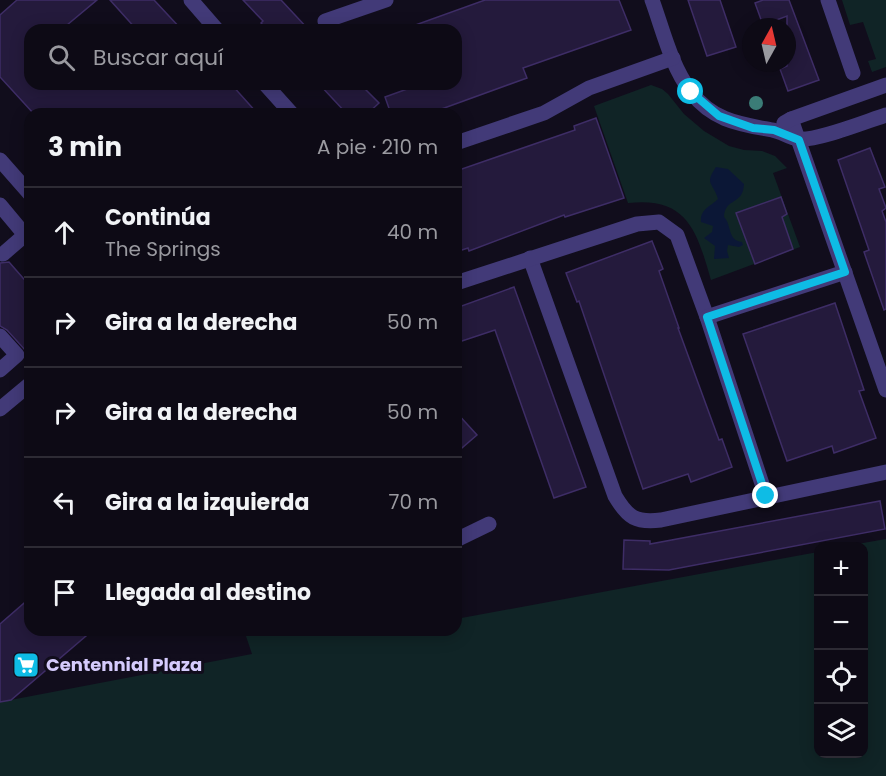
<!DOCTYPE html>
<html lang="es">
<meta charset="utf-8">
<style>
body{margin:0;font-family:Poppins,sans-serif;background:#16131e;color:#f1f3f6}
.controls{position:absolute;right:18px;bottom:18px;display:grid;overflow:hidden;border-radius:12px;box-shadow:0 3px 15px #0003}
.controls button{width:54px;height:54px;display:grid;place-items:center;padding:0;border:0;border-bottom:2px solid #2d2b34;background:#0d0a15;color:#f1f3f6;font:30px sans-serif}
.compass{position:absolute;left:742px;top:18px;width:54px;height:54px;border-radius:50%;background:#0d0a15;box-shadow:0 3px 15px #0003;rotate:8deg}
.stop{position:absolute;width:18px;height:18px;margin:-14px;border:4px solid #0ebce5;border-radius:50%;background:#fff}
.stop.end{background:#0ebce5;border-color:#fff;box-shadow:0 2px 6px #0008}
.list{margin:0;padding:0;list-style:none}
h2{display:flex;justify-content:space-between;align-items:center;height:78px;margin:0;padding:0 24px;font-size:26px}
h2 small{font-size:20px;font-weight:400;color:#9a9aa0}
.list li{display:grid;grid-template-columns:39px 1fr auto;gap:18px;align-items:center;box-sizing:border-box;height:90px;padding:0 24px;border-top:2px solid #2d2b34}
.list b{display:block;font-size:22px;white-space:nowrap}
.list p{margin:0;font-size:20px;white-space:nowrap;color:#9a9aa0}
.list em{font-size:20px;font-style:normal;color:#9a9aa0}
.icon{flex:none;width:33px;height:33px;fill:none;stroke:currentColor;stroke-width:2;stroke-linecap:round;stroke-linejoin:round}
.map{position:relative;flex:none;width:886px;height:776px;overflow:hidden}
.search{position:absolute;background:#0d0a15;box-shadow:0 3px 15px #0003;left:24px;top:24px;width:438px;height:66px;display:flex;align-items:center;gap:15px;box-sizing:border-box;padding:0 21px;border-radius:18px;color:#9a9aa0;font-size:22px}
.panel{position:absolute;background:#0d0a15;box-shadow:0 3px 15px #0003;left:24px;top:108px;width:438px;height:528px;border-radius:18px}
.map>svg:first-child{display:block}
</style>
<div class="map">
<svg width="886" height="776" viewBox="0 0 886 776">
<rect width="100%" height="100%" fill="#110d1c"/>
<g fill="#102426">
<path d="M842,0H886V67L872,72L868,61L876,59L863,22L850,25Z"/>
<path d="M651,85L662,89L668,94L684,114L704,131L729,146L744,150L762,151L775,156L787,168L773,173L800,247L711,280C697,232 688,196 628,203L594,106Z"/>
<path d="M886,539V776H0V702L252,654L244,630H456V619L818,552V754H864V546H846Z"/>
</g>
<path fill="#0b1736" d="M716,167L728,169L744,184C743,206 725,197 724,217C732,225 727,240 742,242L743,245L739,247L728,245L727,251L729,258L714,259L715,246L704,238L712,232L713,226L701,222C700,209 710,207 718,199C713,182 704,185 716,167Z"/>
<g fill="#241a3c" stroke="#3e2d66" stroke-width="1.5">
<path d="M17,0H97L61,30H30V84H231L258,114H34L0,77V15Z"/>
<path d="M110,0H154L182,30H137Z"/>
<path d="M243,0H281L309,30H268L261,23L263,21Z"/>
<path d="M485,0H619L631,30L523,68L527,78L436,111L427,114H391L385,97L421,84H456V30H407V28Z"/>
<path d="M688,0H720L736,47L707,56Z"/>
<path d="M763,0H789L819,80L788,91L780,69L787,66V16L763,25L755,3Z"/>
<path d="M319,84H360L379,103L367,114H347Z"/>
<path d="M596,118L624,198L565,217L564,215L469,251L468,248L456,252V171L575,130L574,126Z"/>
<path d="M870,148L885,187L879,189L886,208L882,211L886,222V309L884,310L864,252L869,250L838,160Z"/>
<path d="M781,197L787,214L782,217L793,249L755,264L736,213Z"/>
<path d="M652,241L663,269L659,271L679,328H678L719,440L722,439L732,467L691,482L688,474L643,489L579,301L577,302L566,273Z"/>
<path d="M9,262L30,286V348L26,351L7,330L0,326V263Z"/>
<path d="M514,287L586,487L554,498L495,330L456,343V308Z"/>
<path d="M835,303L864,390L859,391L876,438L834,453L832,446L787,461L743,334Z"/>
<path d="M456,412L477,435L456,453Z"/>
<path d="M880,501L885,529L669,570L623,569L624,540L650,541V544Z"/>
<path d="M30,598V630H93L11,700L0,702V624Z"/>
</g>
<g fill="none" stroke-linecap="round" stroke-linejoin="round">
<g stroke="#423a78" stroke-width="15">
<path d="M191,0L217,30"/>
<path d="M652,0C663,30 671,66 691,92C713,121 740,124 772,130C781,131 789,138 798,139C815,142 867,121 886,115"/>
<path d="M828,0L853,73"/>
<path d="M325,21L386,0"/>
<path d="M265,84L292,114"/>
<path d="M791,119L886,390"/>
<path d="M784,123L791,119L886,85"/>
<path d="M456,143L544,113L589,88L673,58"/>
<path d="M0,160L30,194"/>
<path d="M0,205L30,241"/>
<path d="M3,254L25,235"/>
<path d="M530,258L615,496C628,518 636,523 661,520L886,472"/>
<path d="M456,283L637,224L659,222L677,235L707,317L766,496"/>
<path d="M707,317L845,272"/>
<path d="M0,336L17,355L0,370"/>
<path d="M0,409L30,384"/>
<path d="M456,540L489,524"/>
</g>
</g>
<circle fill="#3b7c77" cx="756" cy="103" r="7"/>
<g fill="none" stroke-linecap="round" stroke-linejoin="round">
<path stroke="#0ebce5" stroke-width="8" d="M691,92L719,116L753,128L774,130L799,140L845,272L707,317L766,496"/>
</g>
<defs>
<symbol id="supermarket-square" viewBox="-11 -11 22 22"><rect x="-9" y="-9" width="18" height="18" rx="4" fill="#0ebce5" stroke="#110d1c"/><path d="M-6-5.5h2.5l.6 2H6L4.5 2H-2.5L-4.4-4H-6ZM-1.5 3.2a1.3 1.3 0 1 0 .1 0ZM3 3.2a1.3 1.3 0 1 0 .1 0Z" fill="#fff"/></symbol>
</defs>
<g fill-rule="evenodd">
<use href="#supermarket-square" x="11" y="650" width="30" height="30"/>
</g>
<g text-anchor="middle" stroke-width="6" stroke-linejoin="round" paint-order="stroke">
<g font-size="18" font-weight="bold" fill="#d5cbfc" stroke="#110d1c" text-anchor="start">
<text x="46" y="671">Centennial Plaza</text>
</g>
</g>
</svg>
<div class="controls">
<button>+</button>
<button>−</button>
<button><svg class="icon" aria-label="locate" viewBox="0 0 24 24"><circle cx="12" cy="12" r="6"/><path d="M12 2v4M12 18v4M2 12h4M18 12h4"/></svg></button>
<button><svg class="icon" aria-label="layers" viewBox="0 0 24 24"><path d="M12 4l9 5-9 5-9-5zM3 14l9 5 9-5"/></svg></button>
</div>
<svg class="compass" viewBox="-18 -18 36 36"><path d="M0-13l5 13h-10z" fill="#e53935"/><path d="M0 13l5-13h-10z" fill="#9a9aa0"/></svg>
<div class="stop" style="left:691px;top:92px"></div>
<div class="stop end" style="left:766px;top:496px"></div>
<div class="search"><svg class="icon" aria-label="search" viewBox="0 0 24 24"><circle cx="10" cy="10" r="6"/><path d="M15 15l6 6"/></svg>Buscar aquí</div>
<section class="panel">
<h2>3 min<small>A pie · 210 m</small></h2>
<ul class="list">
<li><svg class="icon" aria-label="ahead" viewBox="0 0 24 24"><path d="M12 20V5M6 11l6-6 6 6"/></svg><div><b>Continúa</b><p>The Springs</p></div><em>40 m</em></li>
<li><svg class="icon" aria-label="right" viewBox="0 0 24 24"><path d="M7 20v-9h11M14 6l5 5-5 5"/></svg><div><b>Gira a la derecha</b></div><em>50 m</em></li>
<li><svg class="icon" aria-label="right" viewBox="0 0 24 24"><path d="M7 20v-9h11M14 6l5 5-5 5"/></svg><div><b>Gira a la derecha</b></div><em>50 m</em></li>
<li><svg class="icon" aria-label="left" viewBox="0 0 24 24"><path d="M17 20v-9H6M10 6l-5 5 5 5"/></svg><div><b>Gira a la izquierda</b></div><em>70 m</em></li>
<li><svg class="icon" aria-label="arrive" viewBox="0 0 24 24"><path d="M6 21V4h12l-3 4 3 4H6"/></svg><div><b>Llegada al destino</b></div></li>
</ul>
</section>
</div>
